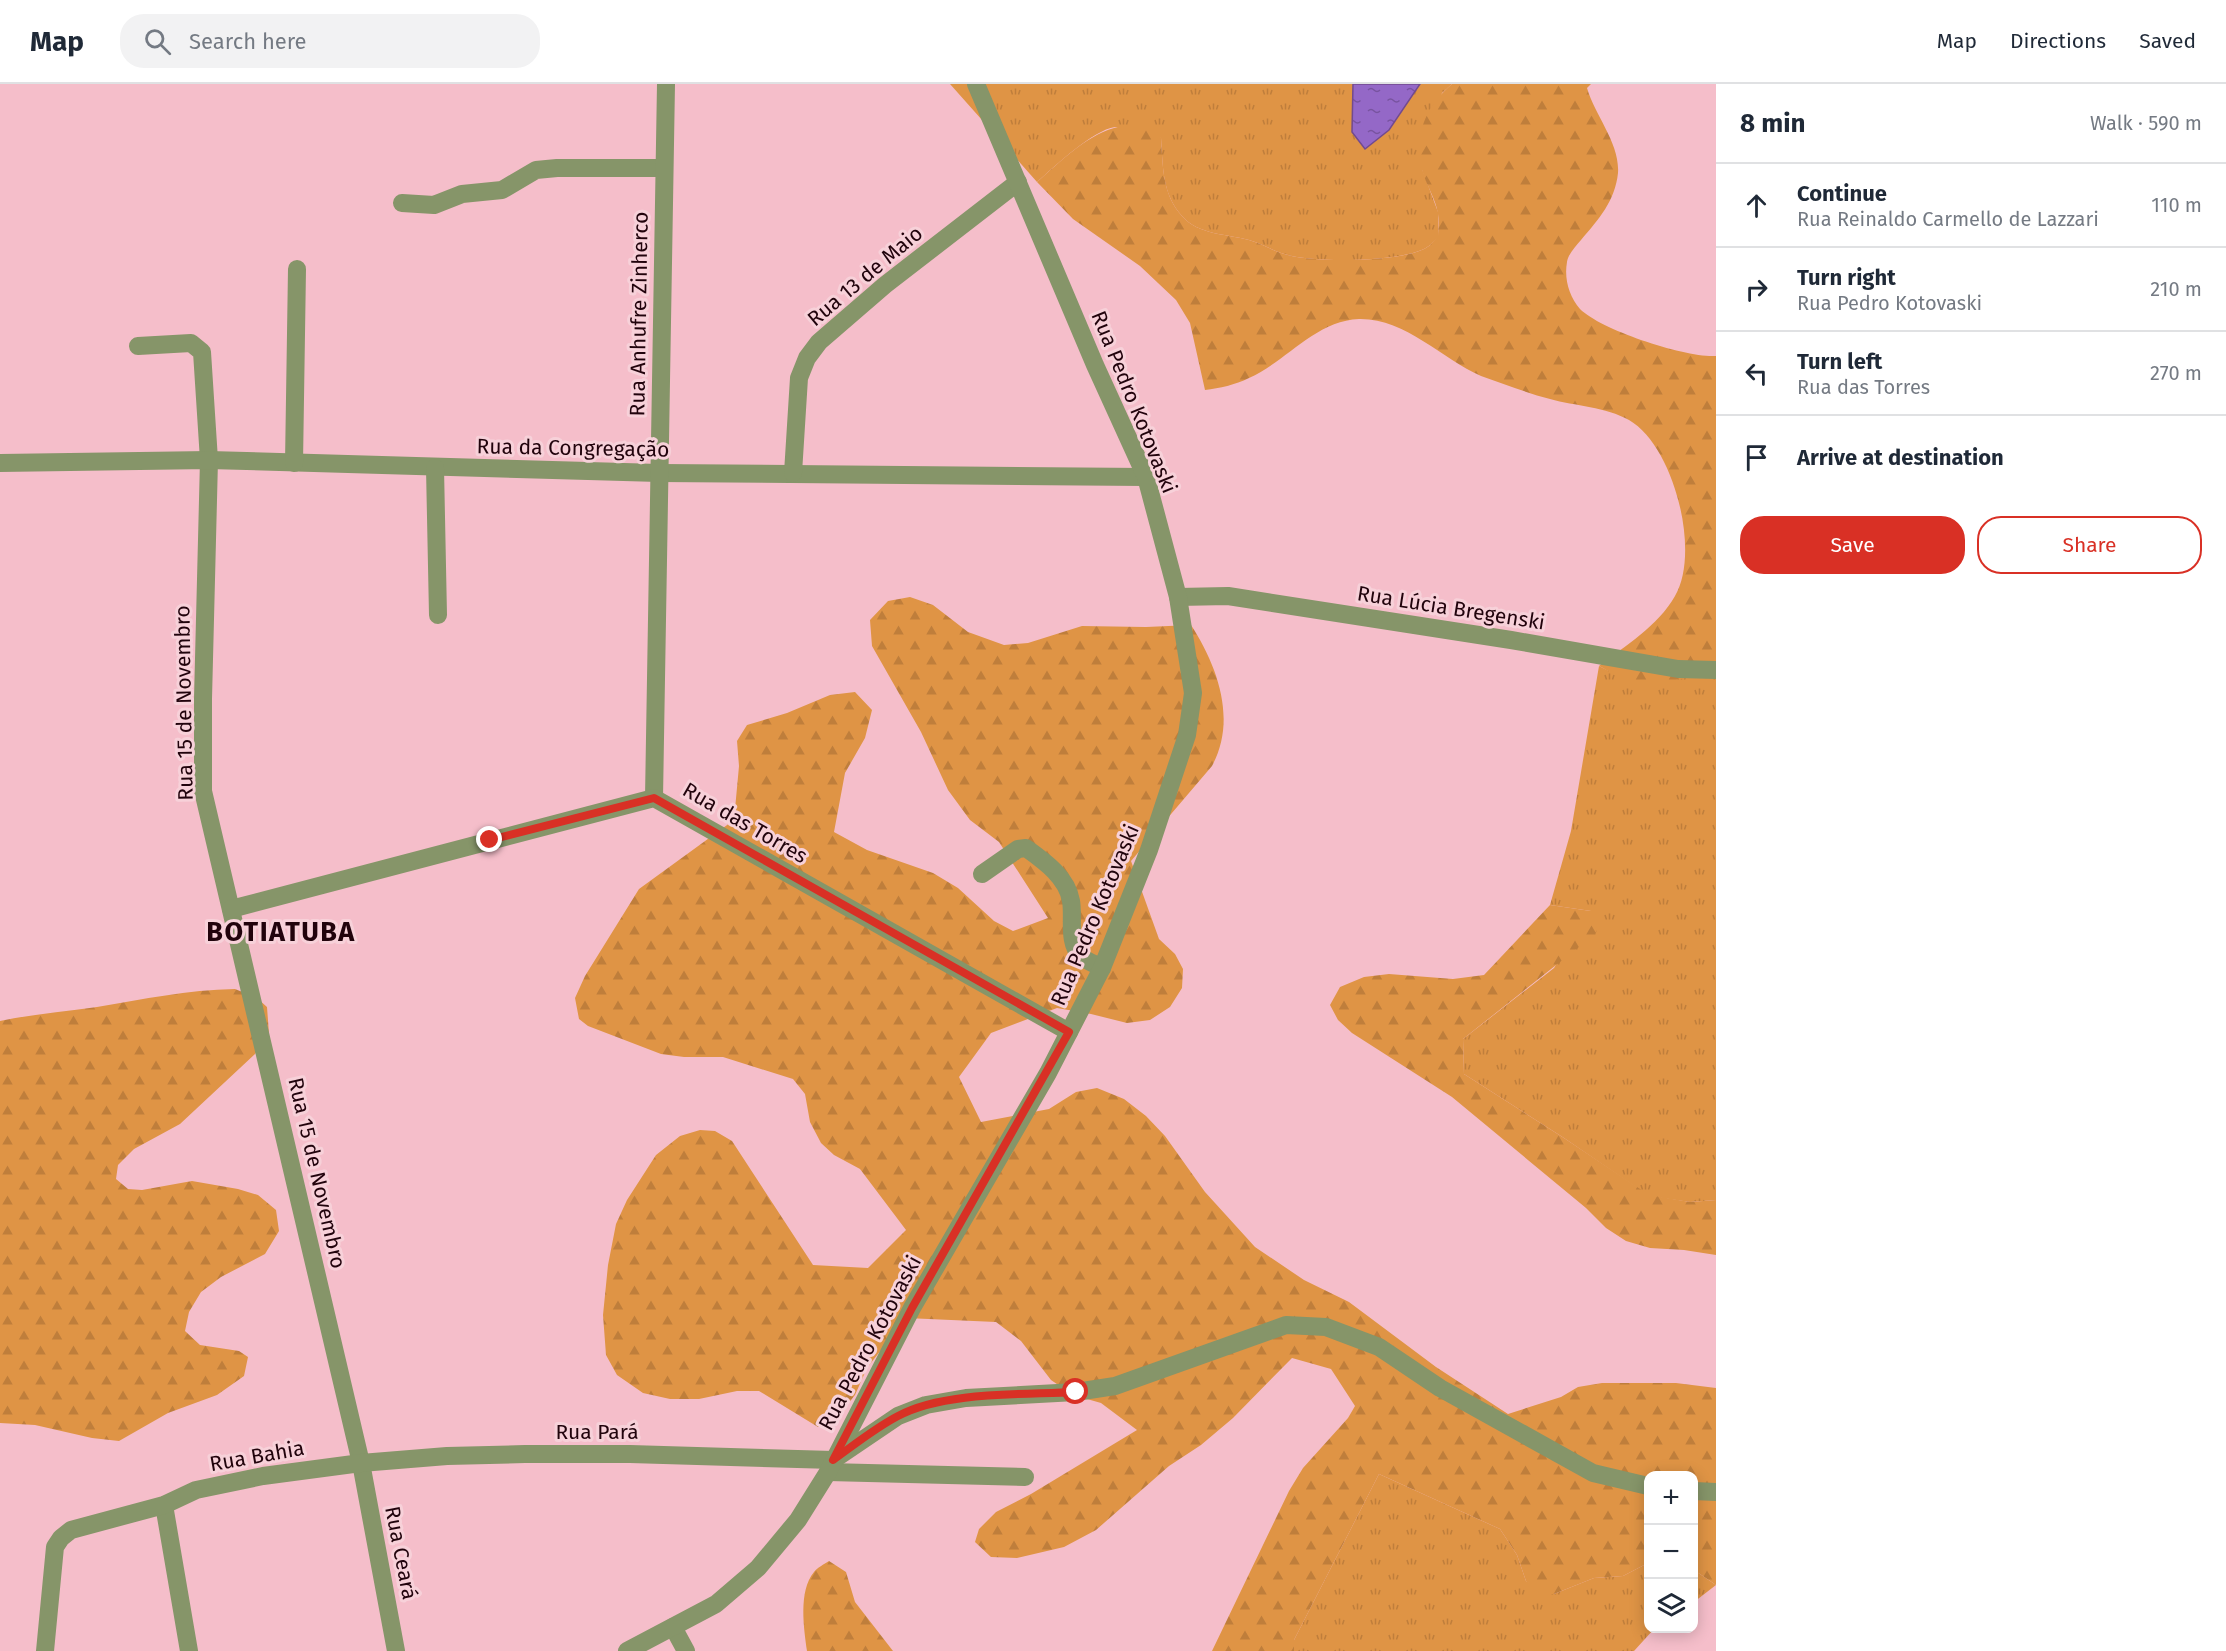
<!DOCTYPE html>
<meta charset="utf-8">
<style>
body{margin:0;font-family:"Fira Sans",sans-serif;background:#f2f2f3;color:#1f2937}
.controls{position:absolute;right:18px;bottom:18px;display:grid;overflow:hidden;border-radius:12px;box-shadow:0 3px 15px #0003}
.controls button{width:54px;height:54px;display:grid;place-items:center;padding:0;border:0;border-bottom:2px solid #e0e1e3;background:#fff;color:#1f2937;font:30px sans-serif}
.stop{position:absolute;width:18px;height:18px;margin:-14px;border:4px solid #d93025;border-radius:50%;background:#fff}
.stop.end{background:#d93025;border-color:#fff;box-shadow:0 2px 6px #0008}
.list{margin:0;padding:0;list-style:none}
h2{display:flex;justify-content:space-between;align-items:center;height:78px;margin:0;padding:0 24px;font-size:26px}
h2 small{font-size:20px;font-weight:400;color:#747a83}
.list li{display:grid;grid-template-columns:39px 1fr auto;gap:18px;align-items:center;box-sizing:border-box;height:84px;padding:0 24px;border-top:2px solid #e0e1e3}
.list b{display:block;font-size:22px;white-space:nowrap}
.list p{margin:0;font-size:20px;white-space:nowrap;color:#747a83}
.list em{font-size:20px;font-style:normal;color:#747a83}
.actions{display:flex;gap:12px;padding:18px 24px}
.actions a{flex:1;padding:14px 0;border:2px solid #d93025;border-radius:24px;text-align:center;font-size:21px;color:#d93025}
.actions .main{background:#d93025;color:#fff}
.icon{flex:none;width:33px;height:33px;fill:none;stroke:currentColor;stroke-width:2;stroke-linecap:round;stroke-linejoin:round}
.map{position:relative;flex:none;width:1716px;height:1567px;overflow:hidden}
header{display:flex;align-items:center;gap:36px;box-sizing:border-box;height:84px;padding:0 30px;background:#fff;border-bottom:2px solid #e0e1e3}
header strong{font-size:28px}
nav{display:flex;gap:33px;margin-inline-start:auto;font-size:21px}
.search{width:420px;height:54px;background:#f2f2f3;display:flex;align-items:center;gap:15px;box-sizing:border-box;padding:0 21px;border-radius:24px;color:#747a83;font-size:22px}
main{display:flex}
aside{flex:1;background:#fff}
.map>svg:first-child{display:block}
</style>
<header>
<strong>Map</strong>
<div class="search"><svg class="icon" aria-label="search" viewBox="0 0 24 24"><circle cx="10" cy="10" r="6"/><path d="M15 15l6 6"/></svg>Search here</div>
<nav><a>Map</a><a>Directions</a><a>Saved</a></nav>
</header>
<main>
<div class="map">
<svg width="1716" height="1567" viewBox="0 0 1716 1567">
<defs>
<pattern id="grass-tufts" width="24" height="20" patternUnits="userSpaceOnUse" patternTransform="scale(1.5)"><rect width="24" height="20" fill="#df9445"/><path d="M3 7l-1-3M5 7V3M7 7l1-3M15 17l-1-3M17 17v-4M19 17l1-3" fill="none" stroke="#bf7e3b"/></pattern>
<pattern id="forest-firs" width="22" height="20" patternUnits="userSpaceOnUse" patternTransform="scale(1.5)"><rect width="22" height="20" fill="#df9445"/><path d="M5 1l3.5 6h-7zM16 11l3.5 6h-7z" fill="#bf7e3b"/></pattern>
<pattern id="water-ripples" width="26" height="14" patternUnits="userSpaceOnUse" patternTransform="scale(1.5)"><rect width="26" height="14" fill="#9468c7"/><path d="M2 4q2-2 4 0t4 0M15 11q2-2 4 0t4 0" fill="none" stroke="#7853a0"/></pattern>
</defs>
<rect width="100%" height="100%" fill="#f5beca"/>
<g fill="url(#grass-tufts)">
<path d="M950,0H1452L1442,9L1422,85L1438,128V154C1434,157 1429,163 1424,165C1397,178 1316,179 1288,171C1275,168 1263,160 1249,156C1228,150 1198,151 1182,132C1162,110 1163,83 1161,54C1152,52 1123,42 1115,43C1093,46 1054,83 1037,98Z"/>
<path d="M1599,582L1623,594L1716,586V1116L1690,1118L1649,1112L1564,1054L1464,990L1463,955L1554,884L1591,827L1550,821L1571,747Z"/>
<path d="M1379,1390L1500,1445L1517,1471L1526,1497L1554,1510L1594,1494L1623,1492L1648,1479V1544L1654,1545L1634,1567H1294V1556Z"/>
<path d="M1694,1486L1716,1501L1694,1518Z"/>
</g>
<g fill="url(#forest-firs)">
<path d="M1452,0H1591L1587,4C1595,32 1620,59 1618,89C1615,117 1599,135 1581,156C1576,162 1568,170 1567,178C1564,195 1569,212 1580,225C1601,246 1686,274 1716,272V586C1687,594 1654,604 1624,595C1615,592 1607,586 1599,582C1625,562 1658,542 1675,512C1701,468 1674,362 1629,336C1606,323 1575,322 1550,315C1527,309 1504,300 1481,292C1442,275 1405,234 1359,235C1315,237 1287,277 1249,294C1235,301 1220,304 1205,306L1190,239L1176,216L1140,182L1073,135L1037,98C1060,78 1084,53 1114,44C1124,41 1137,42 1147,42L1161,54C1163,82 1162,110 1182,132C1198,151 1228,150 1249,156C1263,160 1275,168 1288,171C1316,179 1398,178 1424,165C1429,163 1434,157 1438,153C1438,146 1439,138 1438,130C1436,115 1426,101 1422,86C1413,52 1426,22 1452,0Z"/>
<path d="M910,513L933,521L968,548L1004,561L1028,559L1082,542L1146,543L1191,541C1218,583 1237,636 1212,682L1131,777L1159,855L1175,870L1183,885L1182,904L1170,923L1150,936L1127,939L1091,930L1057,924L991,949L959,993L981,1038L1049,1025L1076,1008L1097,1004L1124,1015L1146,1032L1165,1052L1205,1108L1255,1163L1304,1196L1349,1218L1436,1283L1508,1330L1561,1313L1578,1303L1602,1299H1676L1716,1304V1501L1694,1486V1392H1648V1479L1623,1492L1594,1494L1554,1510H1542L1526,1497L1517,1471L1500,1445L1379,1390L1294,1556V1567H1212L1289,1407L1303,1384L1348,1334L1355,1322L1331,1285L1292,1274L1233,1334L1201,1361L1169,1382L1096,1446L1064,1463L1017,1474L991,1473L975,1458L979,1445L996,1428L1031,1410L1137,1346L1101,1319L1073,1311L1051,1296L1021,1257L996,1238L906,1234L867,1284L855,1311L840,1330L818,1343L759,1307H737L699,1315H670L643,1309L617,1291L606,1271L603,1231L608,1181L616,1140L627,1116L656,1071L680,1052L700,1046L715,1047L732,1057L813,1181L868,1184L906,1146L860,1085L834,1071L821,1059L810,1038L805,1010L793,995L723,973H684L661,970L588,942L579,935L575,914L585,892L639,805L734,736L739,682L737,657L747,641L787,629L830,611L855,608L872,626L865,654L845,689L834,748L867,766L933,789L958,804L994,837L1013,847L1048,834L999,758L970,736L948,706L921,648L872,562L870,536L888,517Z"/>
<path d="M1550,821L1591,827L1600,841L1594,851L1463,955L1464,990L1564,1054L1649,1111L1690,1118L1716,1116V1171L1684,1166L1650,1164L1626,1157L1606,1144L1586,1124L1452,1013L1352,949L1338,936L1330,921L1340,903L1364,893L1389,890L1453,895L1484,891Z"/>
<path d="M235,905L257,914L267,923L269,950L255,970L180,1040L134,1065L118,1081L116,1095L128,1105L142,1106L192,1097L238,1105L258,1111L276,1126L279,1147L265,1170L221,1193L201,1208L189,1228L185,1247L200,1261L239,1267L248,1273L244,1292L217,1311L168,1329L119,1357L92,1354L35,1341L0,1339V937C32,930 64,928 97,923C144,915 187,906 235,905Z"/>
<path d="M829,1477L846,1488L855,1518L893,1567H807C804,1545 798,1507 814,1488C817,1484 824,1480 829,1477Z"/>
</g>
<path fill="url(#water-ripples)" stroke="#724a8f" stroke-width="1.5" d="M1353,0H1420L1389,46L1365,65L1352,48Z"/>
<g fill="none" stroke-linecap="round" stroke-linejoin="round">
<g stroke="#869569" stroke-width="18">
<path d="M402,119L434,121L462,110L502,106L536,86L557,84H664"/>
<path d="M138,262L191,259L202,268L209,376L203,615V707L361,1379L396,1567"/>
<path d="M0,379L209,376L659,389L1146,393"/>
<path d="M294,379L297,185"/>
<path d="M435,384L438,531"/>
<path d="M793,389L799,294L807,274L819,258L885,201L1018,98"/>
<path d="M1178,513L1228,512L1511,556L1678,585L1716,586"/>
<path d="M654,714L666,0"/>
<path d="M982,790L1018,765L1026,764C1044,777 1067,793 1071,817C1074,833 1067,859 1081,872C1086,877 1095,880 1102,884"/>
<path d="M231,825L654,714L1069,948"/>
<path d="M828,1388L1025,1393"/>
<path d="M1694,1407L1716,1408"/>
<path d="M164,1421L189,1567"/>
<path d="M673,1543L686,1567"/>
<path d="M45,1567L55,1463L61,1454L71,1446L164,1421L196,1406L263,1392L361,1379L447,1372L525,1370H630L833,1376L898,1332L926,1321L966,1314L1076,1308L1115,1302L1286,1241L1326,1243L1379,1263L1440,1304L1593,1389L1648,1402"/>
<path d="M627,1567L716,1520L758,1484L798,1436L828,1388L912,1224L1048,989L1102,884L1149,766L1187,651L1193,609L1178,513L1146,393L1095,281L976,0"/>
</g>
</g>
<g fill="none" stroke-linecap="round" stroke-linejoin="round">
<path stroke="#d93025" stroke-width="8" d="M490,756L654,714L1069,948L912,1224L833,1376C854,1361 875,1344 898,1332C944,1307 1023,1311 1076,1308"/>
</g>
<g text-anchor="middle" stroke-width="6" stroke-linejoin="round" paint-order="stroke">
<g font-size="21" fill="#21030c" stroke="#f7d1d9">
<text transform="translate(865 192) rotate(-40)" y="7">Rua 13 de Maio</text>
<text transform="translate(639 230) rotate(-89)" y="7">Rua Anhufre Zinherco</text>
<text transform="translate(1134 318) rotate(68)" y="7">Rua Pedro Kotovaski</text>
<text transform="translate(573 364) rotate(1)" y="7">Rua da Congregação</text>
<text transform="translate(1451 524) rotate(9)" y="7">Rua Lúcia Bregenski</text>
<text transform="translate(184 619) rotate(-91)" y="7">Rua 15 de Novembro</text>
<text transform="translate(745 739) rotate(30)" y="7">Rua das Torres</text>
<text transform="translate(1095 831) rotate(-67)" y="7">Rua Pedro Kotovaski</text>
<text transform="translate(317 1089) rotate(77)" y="7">Rua 15 de Novembro</text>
<text transform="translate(870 1259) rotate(-62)" y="7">Rua Pedro Kotovaski</text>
<text x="597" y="1355">Rua Pará</text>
<text transform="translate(257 1372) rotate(-10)" y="7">Rua Bahia</text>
<text transform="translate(401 1469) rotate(79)" y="7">Rua Ceará</text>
</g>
<g font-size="27" font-weight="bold" letter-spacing="1.5" fill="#21030c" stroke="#f7d1d9">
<text x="281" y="857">BOTIATUBA</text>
</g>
</g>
</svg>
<div class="controls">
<button>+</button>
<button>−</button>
<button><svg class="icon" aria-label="layers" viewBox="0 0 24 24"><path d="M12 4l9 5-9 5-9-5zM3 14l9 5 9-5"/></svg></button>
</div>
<div class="stop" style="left:1076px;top:1308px"></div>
<div class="stop end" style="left:490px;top:756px"></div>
</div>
<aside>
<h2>8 min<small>Walk · 590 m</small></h2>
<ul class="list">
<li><svg class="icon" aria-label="ahead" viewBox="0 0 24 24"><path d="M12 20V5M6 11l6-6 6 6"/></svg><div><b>Continue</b><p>Rua Reinaldo Carmello de Lazzari</p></div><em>110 m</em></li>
<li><svg class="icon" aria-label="right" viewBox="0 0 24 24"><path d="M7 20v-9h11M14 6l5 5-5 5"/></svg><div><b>Turn right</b><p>Rua Pedro Kotovaski</p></div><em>210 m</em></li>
<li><svg class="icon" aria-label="left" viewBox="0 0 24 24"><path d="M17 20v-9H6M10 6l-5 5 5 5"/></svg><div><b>Turn left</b><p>Rua das Torres</p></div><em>270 m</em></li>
<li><svg class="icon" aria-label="arrive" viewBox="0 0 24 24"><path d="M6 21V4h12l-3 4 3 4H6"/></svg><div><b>Arrive at destination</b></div></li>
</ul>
<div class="actions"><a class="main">Save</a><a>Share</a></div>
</aside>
</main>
